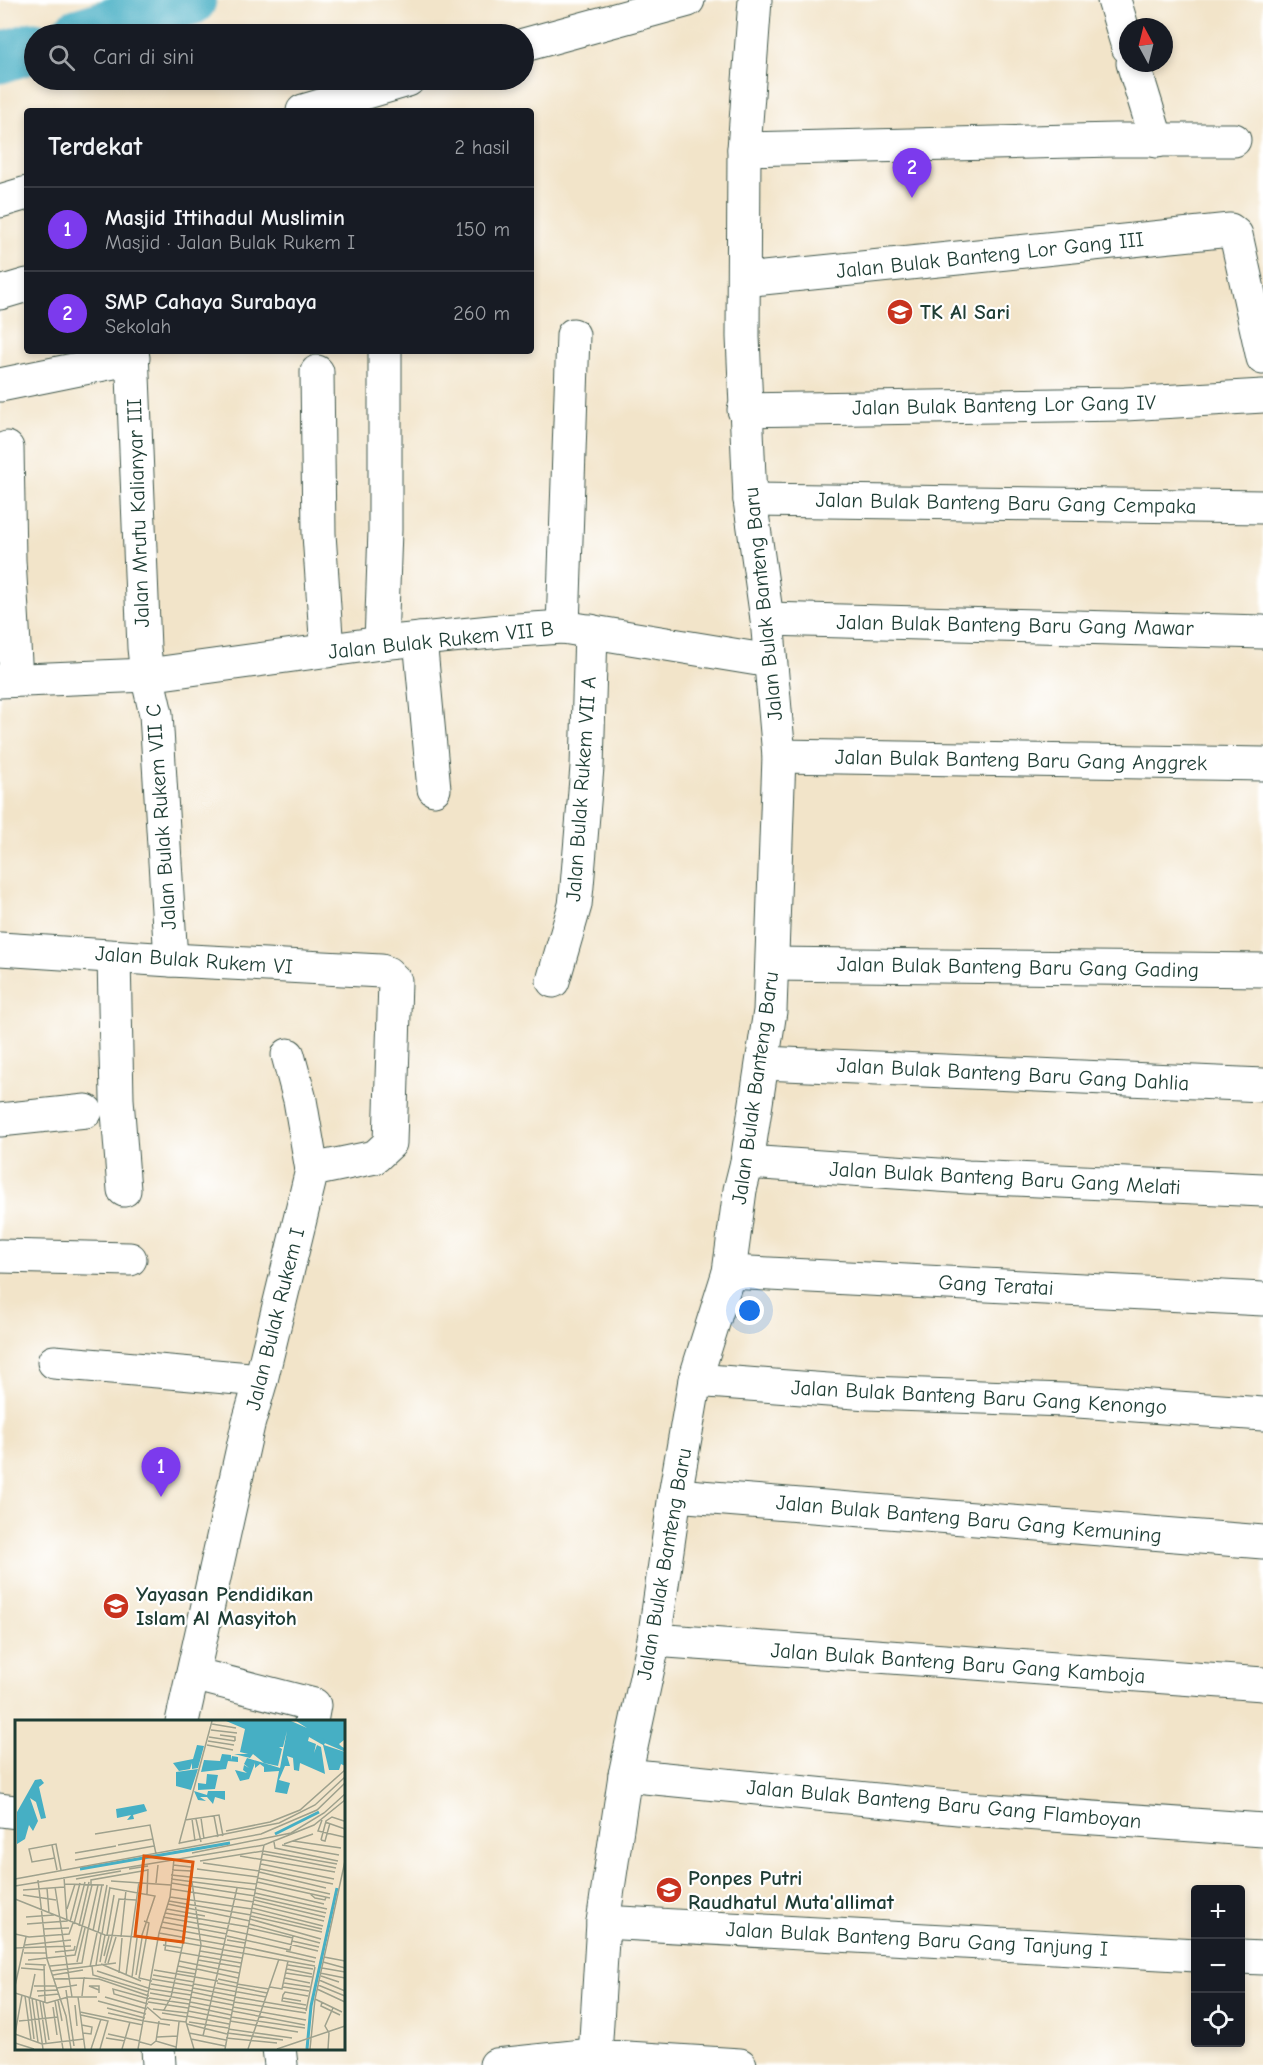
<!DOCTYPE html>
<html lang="id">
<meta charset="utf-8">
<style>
body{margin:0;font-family:"Comic Neue",sans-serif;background:#242831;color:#f1f3f6}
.controls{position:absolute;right:18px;bottom:18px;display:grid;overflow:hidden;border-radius:6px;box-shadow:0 3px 9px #0003}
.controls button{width:54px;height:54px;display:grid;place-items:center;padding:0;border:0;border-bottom:2px solid #363941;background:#171b24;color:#f1f3f6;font:30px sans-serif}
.compass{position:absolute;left:1119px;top:18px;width:54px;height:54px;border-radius:50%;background:#171b24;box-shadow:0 3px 9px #0003;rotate:353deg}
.you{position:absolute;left:750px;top:1311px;width:21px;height:21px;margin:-15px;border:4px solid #fff;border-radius:50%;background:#1a73e8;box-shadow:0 0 0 9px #1a73e833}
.badge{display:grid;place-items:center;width:39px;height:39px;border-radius:50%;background:#7c3aed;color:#fff;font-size:20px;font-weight:700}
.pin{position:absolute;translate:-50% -50px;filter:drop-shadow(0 2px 3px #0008)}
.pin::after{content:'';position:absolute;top:32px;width:21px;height:18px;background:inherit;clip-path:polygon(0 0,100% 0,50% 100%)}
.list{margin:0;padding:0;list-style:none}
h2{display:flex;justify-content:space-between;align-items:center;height:78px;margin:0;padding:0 24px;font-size:26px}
h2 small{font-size:20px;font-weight:400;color:#9ea1a6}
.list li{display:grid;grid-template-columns:39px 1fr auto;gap:18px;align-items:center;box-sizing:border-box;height:84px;padding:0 24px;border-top:2px solid #363941}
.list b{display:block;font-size:22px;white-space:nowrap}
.list p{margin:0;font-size:20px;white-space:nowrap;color:#9ea1a6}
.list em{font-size:20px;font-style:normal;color:#9ea1a6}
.icon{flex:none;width:33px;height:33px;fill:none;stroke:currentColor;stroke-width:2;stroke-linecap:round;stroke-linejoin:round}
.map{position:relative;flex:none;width:1263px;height:2065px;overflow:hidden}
.search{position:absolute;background:#171b24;box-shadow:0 3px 9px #0003;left:24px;top:24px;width:510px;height:66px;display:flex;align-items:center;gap:15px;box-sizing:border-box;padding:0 21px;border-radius:33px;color:#9ea1a6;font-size:22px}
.panel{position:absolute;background:#171b24;box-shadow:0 3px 9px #0003;left:24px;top:108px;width:510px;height:246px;border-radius:6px}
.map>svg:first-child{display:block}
</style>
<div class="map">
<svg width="1263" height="2065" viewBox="0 0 1263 2065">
<rect width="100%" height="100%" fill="#fff"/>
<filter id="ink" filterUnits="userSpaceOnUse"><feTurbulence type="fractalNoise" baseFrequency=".0167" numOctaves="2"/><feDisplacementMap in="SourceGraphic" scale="12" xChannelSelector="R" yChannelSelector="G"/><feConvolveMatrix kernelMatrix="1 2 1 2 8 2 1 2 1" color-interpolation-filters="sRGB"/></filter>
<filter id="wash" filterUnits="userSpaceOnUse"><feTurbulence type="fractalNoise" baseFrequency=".008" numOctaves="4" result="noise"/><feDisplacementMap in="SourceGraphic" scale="24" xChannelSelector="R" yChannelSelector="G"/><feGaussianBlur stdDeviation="1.35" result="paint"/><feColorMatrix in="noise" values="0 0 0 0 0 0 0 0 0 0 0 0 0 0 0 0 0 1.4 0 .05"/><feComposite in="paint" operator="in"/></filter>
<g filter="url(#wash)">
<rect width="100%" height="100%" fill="#f2e4c9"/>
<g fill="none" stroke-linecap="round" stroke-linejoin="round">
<g stroke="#46afc4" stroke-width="51">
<path d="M77,34L191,0"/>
<path d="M0,58L34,47"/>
</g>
</g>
</g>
<g filter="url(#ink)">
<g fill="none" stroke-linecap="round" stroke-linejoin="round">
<defs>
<g id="minor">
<path d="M1114,0L1128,47"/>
<path d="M524,45L688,0"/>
<path d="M1133,63L1157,141"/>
<path d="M303,111L408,80"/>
<path d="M744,149L1115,140H1234"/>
<path d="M0,201L27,193"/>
<path d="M744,280L1230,230L1236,235L1263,358"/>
<path d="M0,293L27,285"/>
<path d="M132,351L144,648L147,675L156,714L171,960"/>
<path d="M317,372L319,534L327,651"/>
<path d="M0,385L133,358"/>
<path d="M744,410L1125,404L1263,396"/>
<path d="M7,448L9,560L16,679"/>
<path d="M750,500L1263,507"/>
<path d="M767,619L1263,632"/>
<path d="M563,627L573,335"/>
<path d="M420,639L434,789"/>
<path d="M381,643L385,530V351"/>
<path d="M0,681L147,675L381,643L501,631L563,627L770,661"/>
<path d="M779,756L1263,764"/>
<path d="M0,949L171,960L381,971L387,973L395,981L390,1143L375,1157L312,1170L261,1380L248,1425L182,1722"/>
<path d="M114,957L117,1099L124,1190"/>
<path d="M773,964L1263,970"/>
<path d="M553,981L575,905L577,886L587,767L591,631"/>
<path d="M288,1055L300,1100L312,1170"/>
<path d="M763,1063L1263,1085"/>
<path d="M0,1120L86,1111"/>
<path d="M747,1162L968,1177L1263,1190"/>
<path d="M0,1256L130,1259"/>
<path d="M729,1272L1263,1299"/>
<path d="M54,1362L261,1380"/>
<path d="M695,1380L868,1393L1064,1400L1263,1414"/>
<path d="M675,1495L1263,1542"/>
<path d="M654,1640L1263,1684"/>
<path d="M193,1674L314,1705L311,1722"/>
<path d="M625,1775L968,1809L1263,1830"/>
<path d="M0,1810L16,1812"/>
<path d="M603,1922L1196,1955"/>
<path d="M1240,1957L1263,1958"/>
<path d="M158,2048L159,2065"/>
<path d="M279,2048L281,2065"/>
<path d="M740,2065L595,2056L603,1922L625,1775L654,1640L675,1495L695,1380L729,1272L740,1190L747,1162L770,1011L779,756L767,619L750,500L743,337L744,149L755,0"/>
</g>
<path id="tertiary" d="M496,2065L583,2056H595V2065"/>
</defs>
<use href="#minor" stroke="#3f564a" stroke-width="35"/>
<use href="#tertiary" stroke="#3f564a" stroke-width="35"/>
<use href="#minor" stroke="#fff" stroke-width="33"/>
<use href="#tertiary" stroke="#fff" stroke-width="33"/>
</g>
</g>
<defs>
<symbol id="school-disc" viewBox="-11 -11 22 22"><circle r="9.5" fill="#c8321e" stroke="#fff"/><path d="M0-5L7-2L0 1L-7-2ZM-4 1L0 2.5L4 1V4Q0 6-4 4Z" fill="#fff"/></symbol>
</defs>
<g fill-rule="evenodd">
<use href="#school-disc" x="885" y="297" width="30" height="30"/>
<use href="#school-disc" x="101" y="1591" width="30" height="30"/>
<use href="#school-disc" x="654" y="1875" width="30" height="30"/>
</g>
<g text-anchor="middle" stroke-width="4.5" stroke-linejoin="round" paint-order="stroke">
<g font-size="21" fill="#1f3d34" stroke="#fff">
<text transform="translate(990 255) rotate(-6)" y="7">Jalan Bulak Banteng Lor Gang III</text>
<text transform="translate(1004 405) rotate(-1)" y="7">Jalan Bulak Banteng Lor Gang IV</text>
<text transform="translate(1006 503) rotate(1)" y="7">Jalan Bulak Banteng Baru Gang Cempaka</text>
<text transform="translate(138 513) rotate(-92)" y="7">Jalan Mrutu Kalianyar III</text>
<text transform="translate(763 604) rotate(-96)" y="7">Jalan Bulak Banteng Baru</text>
<text transform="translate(1015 625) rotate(1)" y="7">Jalan Bulak Banteng Baru Gang Mawar</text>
<text transform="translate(441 640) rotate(-6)" y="7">Jalan Bulak Rukem VII B</text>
<text transform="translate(1021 760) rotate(1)" y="7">Jalan Bulak Banteng Baru Gang Anggrek</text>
<text transform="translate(581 789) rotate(-86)" y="7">Jalan Bulak Rukem VII A</text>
<text transform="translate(161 817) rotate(-94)" y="7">Jalan Bulak Rukem VII C</text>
<text transform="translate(194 960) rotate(4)" y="7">Jalan Bulak Rukem VI</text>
<text transform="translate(1018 967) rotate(1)" y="7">Jalan Bulak Banteng Baru Gang Gading</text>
<text transform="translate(1013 1074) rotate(3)" y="7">Jalan Bulak Banteng Baru Gang Dahlia</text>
<text transform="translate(755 1088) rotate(-82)" y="7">Jalan Bulak Banteng Baru</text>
<text transform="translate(1005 1178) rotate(3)" y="7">Jalan Bulak Banteng Baru Gang Melati</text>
<text transform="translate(996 1285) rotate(3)" y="7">Gang Teratai</text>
<text transform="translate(275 1319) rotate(-76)" y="7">Jalan Bulak Rukem I</text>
<text transform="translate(979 1397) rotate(3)" y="7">Jalan Bulak Banteng Baru Gang Kenongo</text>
<text transform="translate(969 1519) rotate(5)" y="7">Jalan Bulak Banteng Baru Gang Kemuning</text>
<text transform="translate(664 1564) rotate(-80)" y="7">Jalan Bulak Banteng Baru</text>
<text transform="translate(958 1663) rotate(4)" y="7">Jalan Bulak Banteng Baru Gang Kamboja</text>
<text transform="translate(944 1804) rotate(5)" y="7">Jalan Bulak Banteng Baru Gang Flamboyan</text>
<text transform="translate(917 1939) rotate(3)" y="7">Jalan Bulak Banteng Baru Gang Tanjung I</text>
</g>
<g font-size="21" font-weight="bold" fill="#1f3d34" stroke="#fff" text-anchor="start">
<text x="920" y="319">TK Al Sari</text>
<text x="136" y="1601">Yayasan Pendidikan<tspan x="136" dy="24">Islam Al Masyitoh</tspan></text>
<text x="688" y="1885">Ponpes Putri<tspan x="688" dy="24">Raudhatul Muta'allimat</tspan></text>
</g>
</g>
<g transform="translate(15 1720)">
<rect width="330" height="330" fill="#f2e4c9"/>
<path d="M256,1H276L292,8L281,1H330V25L329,20L324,24L330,30L311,21L309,25L330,32V46L326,44L324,50H314L308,25L294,17L293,21L301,24L299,33L302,25L306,27L310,54L285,43L284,51L279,50L278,38L272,36L275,46H270L264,60L275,63L272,74L260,72L264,51L249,52V47L245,44L240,48V43L234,59L225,61L220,50L232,53L228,50L229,45L234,48L229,44L232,38L265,48L272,11L268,27H264L267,29L263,46L249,43L238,34L235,38L219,34H233L225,32L230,9L211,1ZM182,25L189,26L183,48L177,49V43L175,49L164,51L158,43L178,39ZM207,34L216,35V40L217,36L223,37V42L213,41L211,49L186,52L189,40L205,41ZM183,49L176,70L161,66V52ZM192,54L203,55L200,69L183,70V63L191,64ZM26,59L29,63L24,67L31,98L26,99L21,82L15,78L23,101L18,111L14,105L10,119L2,124V92L20,60ZM179,71L192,75L193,71H210V80L200,77L198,84L192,77H185L191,81L183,80ZM129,84L132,91L118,95L119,99L112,100L116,95L102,98L101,89Z" fill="#46afc4"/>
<path fill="none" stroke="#46afc4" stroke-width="3" d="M302,18L330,30M260,114L304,92M65,149L215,123M292,329L296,286L322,168"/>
<path fill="none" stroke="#9ea18d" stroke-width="1.5" d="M197,4L221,8M196,10L222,13M205,15L220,17V21M194,17L220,21M193,21L219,25M192,25L218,30M199,96L203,117M186,98L189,119M177,99L180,121M181,99L186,122M170,100L204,95L208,116M307,100L303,111L329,117M310,102L330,109M211,111L255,102L285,90L330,50M80,114L135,105L141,134M306,120L311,101L317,97L329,101M306,120L310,121L315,103M278,121L326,128M259,122L260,128L323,141M165,123L264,103L300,85L330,57M164,124L197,1M269,124L298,114M37,125L42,150M103,125L138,119M267,125L324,135M60,133L101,126M177,133L276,113L309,93L330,74M248,134L321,148M225,136L320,152M40,138L17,142L14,129L41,124L46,150M60,140L139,126M185,141L248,131L322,144M188,143L244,151M246,144L319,159M158,145L176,147M114,149L133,146M182,149L243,157M245,149L318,164M157,150L176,151L177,157M244,152L311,168M156,155L242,164M243,158L315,174M0,159L246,114L302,90L330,63M61,159L106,151M156,159L241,170M23,160L32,239L51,296L56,329M96,161L156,165M177,162L186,225L171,302L179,329M242,162L315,178M141,163L143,145M156,163L240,176M49,164L89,165M76,164V160L133,150M0,166L249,125L299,105L330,80M40,167L57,277M32,168L34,193M95,168L140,176L126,218M241,168L309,184M156,169L239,182M8,170L49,167M240,173L312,189M294,173L300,178L310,180L311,177M132,174L133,149M8,175L41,180M155,177L237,189M240,177L311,193M0,179L90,215L142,218L300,246M239,180L310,197M154,181L236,195M153,184L235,201M238,184L309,201M237,188L308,206M52,189L60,164M152,189L190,196M236,192L307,209M150,193L234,207M236,196L307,212M11,197L39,195M148,197L213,209M235,199L306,219M129,201L134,203L124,258L137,261M55,202L65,163M147,202L212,214M12,204L52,201L49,157M59,204L70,162M234,204L305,223M64,206L74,162M67,207L77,165M145,207L211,219M233,208L278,218M28,209L54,208M73,210L83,165M213,210L232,214M78,211L87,165M83,213L92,165M144,213L229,228M0,214L14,217L54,214L58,203M87,214L95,167M232,214L303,231M92,215L99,175M97,216L104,179L121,180M212,216L275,230L278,216M106,217L111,170M116,218L124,162M151,220L150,230L226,243M212,220L230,223M277,221L304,227M10,225L56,220M148,225L167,228M229,227L300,242M0,228L56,226M185,231L227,238M271,231L301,238M40,232L59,230L60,226M9,233H31M89,236L94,216M309,237L330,241M13,240L60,235L67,207M183,240L225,247M164,241L224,253M62,242L70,208M85,242L90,215M308,242L330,248M90,243L97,216M93,243L101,217M10,244L31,245M86,244L126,261M29,245L30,282M81,245L86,214M273,245L298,249M35,246L67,243L73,210M77,246L78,255L134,272M163,246L182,250M75,247L82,213M6,248L30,250M307,248L330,252M182,249L223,258M272,249L297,254M139,250L180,257M36,251L101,243M82,251L136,269L176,275M162,251L181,254M104,253L107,218M271,253L297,257M305,253L330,258M38,255L68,250M111,255L116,218M121,255L127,218M138,255L179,262M306,256L324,262M117,257L122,218M180,257L203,261M69,258L84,259L134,276M270,258L295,263M39,259L69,258L67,276M137,259L178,266M203,259L222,263M304,260L330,271M202,263L252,273M269,263L295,267M136,264L177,271M179,264L251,277M222,264L254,269M303,265L330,276M0,266L11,217M19,266H41M255,267L267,269L273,241M268,267L294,271M42,268L62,265M178,268L220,276M302,269L330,282M51,270L59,326M84,270L74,266H84V273M22,271L43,270M177,272L219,281M0,273L32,283L53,277H82M135,273L175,280M10,276L16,320M23,276L44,274M14,277L19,319M63,277L70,329M90,277L132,289M176,277L218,285M220,277L291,289M15,278L20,254M17,278L23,322M134,278L174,284M268,278L286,281M21,279L28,329M300,279L327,292M43,280L47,301M25,281L31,323M40,281L48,329M83,281L131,294M28,282L34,320M133,282L173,288M175,282L217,290M219,282L291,293M307,282L306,286L325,295M133,284L99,274L98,269L134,279M60,285L62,306M291,285L267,281L268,275L270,272L293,276M174,286L216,295M38,287L42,315M132,287L146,299L171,302M218,287L291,300M92,288L130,298M138,289L173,293M149,290L156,277L168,223M173,291L215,299M217,291L290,305M291,291L300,247M65,292L128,305M93,293L129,301M147,293L172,297M66,295L93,301L85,329M172,296L214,304M216,297L290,308M4,301L43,297M129,301L155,305M215,301L283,312M174,302L213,308M172,304L212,314M67,305L77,307L76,314L68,313M213,309L277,318M174,313L211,320M212,313L268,320M0,314L27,324L69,319M0,314L7,275M93,314L125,321M188,316L222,168M142,317L163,316M91,318L110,321M211,318L262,323M176,319L210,326M141,321L144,301M125,322L136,325L141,321L161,327M0,323L19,329M76,329L86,299M107,329L115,302M123,329L144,213L155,177L159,139M161,329L164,302M210,329L249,125M233,329L264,239M262,329L330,306M295,329L300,279L330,141M313,329L314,313L310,306L318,288"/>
<path fill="#de580e" fill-opacity="0.15" stroke="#de580e" stroke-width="3" d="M129,136L178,142L168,222L120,216Z"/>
<rect width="330" height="330" fill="none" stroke="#1f3d34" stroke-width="3"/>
</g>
</svg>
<div class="controls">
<button>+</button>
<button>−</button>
<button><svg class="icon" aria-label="locate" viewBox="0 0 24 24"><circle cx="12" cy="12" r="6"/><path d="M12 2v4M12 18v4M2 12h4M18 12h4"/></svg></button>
</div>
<svg class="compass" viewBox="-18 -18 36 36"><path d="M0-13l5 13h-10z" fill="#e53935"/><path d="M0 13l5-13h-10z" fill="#9ea1a6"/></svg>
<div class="you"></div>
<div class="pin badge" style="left:161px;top:1497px">1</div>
<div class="pin badge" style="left:912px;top:198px">2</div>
<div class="search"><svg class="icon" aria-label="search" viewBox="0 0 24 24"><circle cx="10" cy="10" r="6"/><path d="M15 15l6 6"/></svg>Cari di sini</div>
<section class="panel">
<h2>Terdekat<small>2 hasil</small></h2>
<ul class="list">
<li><span class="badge">1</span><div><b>Masjid Ittihadul Muslimin</b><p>Masjid · Jalan Bulak Rukem I</p></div><em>150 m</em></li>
<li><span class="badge">2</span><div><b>SMP Cahaya Surabaya</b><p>Sekolah</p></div><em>260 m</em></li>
</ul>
</section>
</div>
